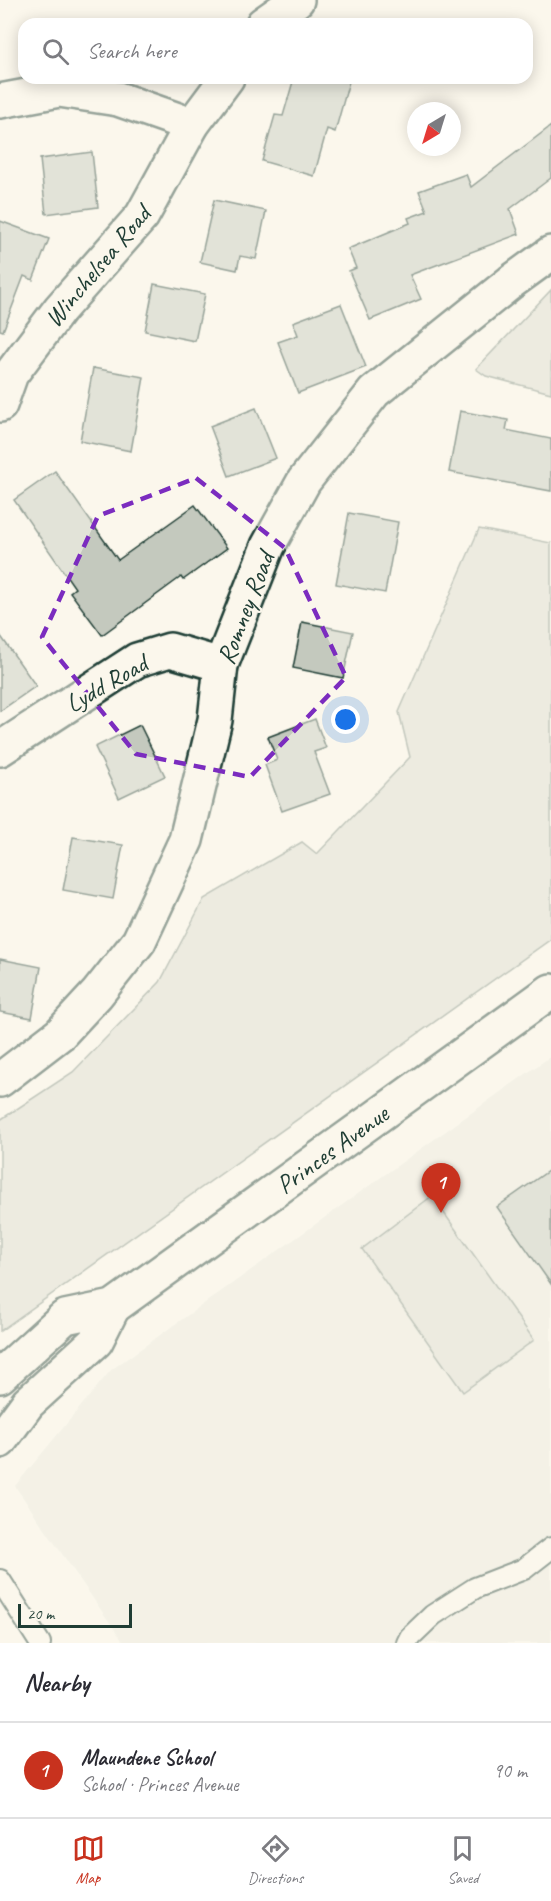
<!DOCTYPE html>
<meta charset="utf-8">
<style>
body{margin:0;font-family:Caveat,sans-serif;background:#f2f2f3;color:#2b2b33}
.compass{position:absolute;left:407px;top:102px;width:54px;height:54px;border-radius:50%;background:#fff;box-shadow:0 3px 15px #0003;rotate:218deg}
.scale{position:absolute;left:18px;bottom:15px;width:114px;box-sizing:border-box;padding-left:6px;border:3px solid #1f3d34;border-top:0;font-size:16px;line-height:21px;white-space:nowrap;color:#1f3d34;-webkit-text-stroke:4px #fbf7ec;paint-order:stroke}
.you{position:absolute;left:346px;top:720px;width:21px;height:21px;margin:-15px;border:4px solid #fff;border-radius:50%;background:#1a73e8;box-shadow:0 0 0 9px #1a73e833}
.badge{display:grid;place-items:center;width:39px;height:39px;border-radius:50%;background:#c8321e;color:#fff;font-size:20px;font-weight:700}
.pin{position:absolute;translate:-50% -50px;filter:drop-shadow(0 2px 3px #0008)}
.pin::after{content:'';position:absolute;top:32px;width:21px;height:18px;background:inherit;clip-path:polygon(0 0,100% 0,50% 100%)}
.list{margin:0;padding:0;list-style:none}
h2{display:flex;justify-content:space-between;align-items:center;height:78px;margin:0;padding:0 24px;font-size:26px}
h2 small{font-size:20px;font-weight:400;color:#7c7c81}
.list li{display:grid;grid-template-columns:39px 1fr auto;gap:18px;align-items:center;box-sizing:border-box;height:96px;padding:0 24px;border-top:2px solid #e1e1e2}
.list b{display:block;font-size:22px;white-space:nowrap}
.list p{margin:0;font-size:20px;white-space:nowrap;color:#7c7c81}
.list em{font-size:20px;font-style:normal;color:#7c7c81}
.icon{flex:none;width:33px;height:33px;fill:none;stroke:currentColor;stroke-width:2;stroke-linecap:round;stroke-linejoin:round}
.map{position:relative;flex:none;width:551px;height:1643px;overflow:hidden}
.search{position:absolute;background:#fff;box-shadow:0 3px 15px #0003;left:18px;right:18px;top:18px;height:66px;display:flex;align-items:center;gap:15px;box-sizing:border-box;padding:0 21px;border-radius:18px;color:#7c7c81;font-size:22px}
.sheet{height:174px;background:#fff}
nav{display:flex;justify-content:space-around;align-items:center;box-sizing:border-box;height:84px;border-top:2px solid #e1e1e2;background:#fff;font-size:16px;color:#7c7c81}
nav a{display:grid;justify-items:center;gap:3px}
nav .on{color:#c8321e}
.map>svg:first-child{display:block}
</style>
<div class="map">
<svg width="551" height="1643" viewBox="0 0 551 1643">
<rect width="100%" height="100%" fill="#fbf7ec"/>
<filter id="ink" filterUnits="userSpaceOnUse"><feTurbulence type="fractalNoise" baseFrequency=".0167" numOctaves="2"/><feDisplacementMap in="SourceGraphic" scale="12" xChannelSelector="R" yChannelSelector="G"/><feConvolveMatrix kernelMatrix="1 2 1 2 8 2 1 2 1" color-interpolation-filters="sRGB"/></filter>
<g filter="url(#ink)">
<path fill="#eae9de" d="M551,1056V1643H124L15,1486L111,1370Z"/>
<g fill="#dbdcd1" stroke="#7d8c82" stroke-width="1.5">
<path d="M551,290V393L486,376L476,369Z"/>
<path d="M479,529L551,543V939L0,1331V1120L73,1072L160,982L204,899L302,842L317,854L410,757L399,712Z"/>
<path d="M432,1196L534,1340L463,1392L362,1249Z"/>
</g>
<g fill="#c4c9be" stroke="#1f3d34" stroke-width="1.5">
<path d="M294,78H350L335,132L327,129L314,176L262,161L275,115L283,116Z"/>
<path d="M551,126V178L510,209L519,234L410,275L421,299L370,320L349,271L356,268L348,249L410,223L408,218L427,211L419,191L466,174L471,187Z"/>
<path d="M92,152L98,207L46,214L40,159Z"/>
<path d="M214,200L266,211L256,259L240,256L237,270L200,262Z"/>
<path d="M0,221L49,239L33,280L24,276L3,331L0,330Z"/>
<path d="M154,284L205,294L195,341L145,331Z"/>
<path d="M341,304L366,367L298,393L278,342L298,335L293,322Z"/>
<path d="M93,368L144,377L131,451L80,441Z"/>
<path d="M256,408L276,458L229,476L210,426Z"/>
<path d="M460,411L508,420L506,430L551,439V491L449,472Z"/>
<path d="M55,471L118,560L195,505L227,548L183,580L181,577L102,635L70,592L75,588L14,500Z"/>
<path d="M349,513L398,522L385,593L336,584Z"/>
<path d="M302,622L353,632L343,678L293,668Z"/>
<path d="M0,635L36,686L0,711Z"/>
<path d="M315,719L326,748L314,752L330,794L282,811L265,765L277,760L268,737Z"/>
<path d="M140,725L165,776L119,798L95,747Z"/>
<path d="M73,837L123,845L113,899L63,890Z"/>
<path d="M0,959L41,967L32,1018L0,1012Z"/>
<path d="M551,1169V1284L497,1207Z"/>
</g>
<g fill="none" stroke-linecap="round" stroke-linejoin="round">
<defs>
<g id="lane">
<path d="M0,1580L40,1643"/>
<path d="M407,1643L410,1637L433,1615L475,1588L524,1569L551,1548"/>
</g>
<g id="street">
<path d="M263,24L297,0"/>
<path d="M0,101L59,90L118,99L192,125"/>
<path d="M0,405L11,374L60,309L142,216L192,125L227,78"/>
<path d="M0,749L137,660L170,650L221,665"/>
<path d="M0,1080L60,1034L97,994L139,941L186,840L215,720L221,665L268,546L304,481L374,392L511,282L551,253"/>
</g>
<g id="secondary">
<path d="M0,1376L65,1317L113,1307L551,991"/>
<path d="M0,1441L28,1403L96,1341L113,1307"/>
</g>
</defs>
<use href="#lane" stroke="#1f3d34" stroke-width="24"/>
<use href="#street" stroke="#1f3d34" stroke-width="38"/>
<use href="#secondary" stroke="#1f3d34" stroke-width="38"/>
<use href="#lane" stroke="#fbf7ec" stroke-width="20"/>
<use href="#street" stroke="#fbf7ec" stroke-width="33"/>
<use href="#secondary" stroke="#fbf7ec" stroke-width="33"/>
</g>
</g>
<path d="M0 0H551V1643H0ZM196,478L285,548L346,677L250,777L136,754L42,637L98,516Z" fill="#fbf7ec" fill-opacity=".55" fill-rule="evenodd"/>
<path fill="none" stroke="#7b2cbf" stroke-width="4.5" stroke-dasharray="12 8" stroke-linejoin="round" d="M196,478L285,548L346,677L250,777L136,754L42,637L98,516Z"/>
<g text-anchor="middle" stroke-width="4.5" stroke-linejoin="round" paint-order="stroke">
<g font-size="26" fill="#1f3d34" stroke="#fbf7ec">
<text transform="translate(97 266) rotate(-50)" y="9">Winchelsea Road</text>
<text transform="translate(245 608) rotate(-69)" y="9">Romney Road</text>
<text transform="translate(106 683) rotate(-30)" y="9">Lydd Road</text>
<text transform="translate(332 1149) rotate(-36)" y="9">Princes Avenue</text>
</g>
</g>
</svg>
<svg class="compass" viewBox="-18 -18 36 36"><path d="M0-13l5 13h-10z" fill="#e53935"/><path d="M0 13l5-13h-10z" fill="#7c7c81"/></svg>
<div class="scale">20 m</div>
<div class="you"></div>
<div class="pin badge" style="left:441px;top:1213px">1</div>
<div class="search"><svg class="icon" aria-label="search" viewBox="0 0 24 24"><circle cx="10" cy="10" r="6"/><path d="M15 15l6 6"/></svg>Search here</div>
</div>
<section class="sheet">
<h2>Nearby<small></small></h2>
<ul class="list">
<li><span class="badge">1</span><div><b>Maundene School</b><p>School · Princes Avenue</p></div><em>90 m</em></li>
</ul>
</section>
<nav>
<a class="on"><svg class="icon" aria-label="map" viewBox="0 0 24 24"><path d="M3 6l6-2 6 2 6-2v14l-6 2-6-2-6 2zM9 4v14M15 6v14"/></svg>Map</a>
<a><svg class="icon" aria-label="directions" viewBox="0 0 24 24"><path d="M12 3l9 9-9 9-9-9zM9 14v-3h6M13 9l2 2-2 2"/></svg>Directions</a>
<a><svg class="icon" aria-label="saved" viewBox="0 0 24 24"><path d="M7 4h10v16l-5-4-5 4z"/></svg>Saved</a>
</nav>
